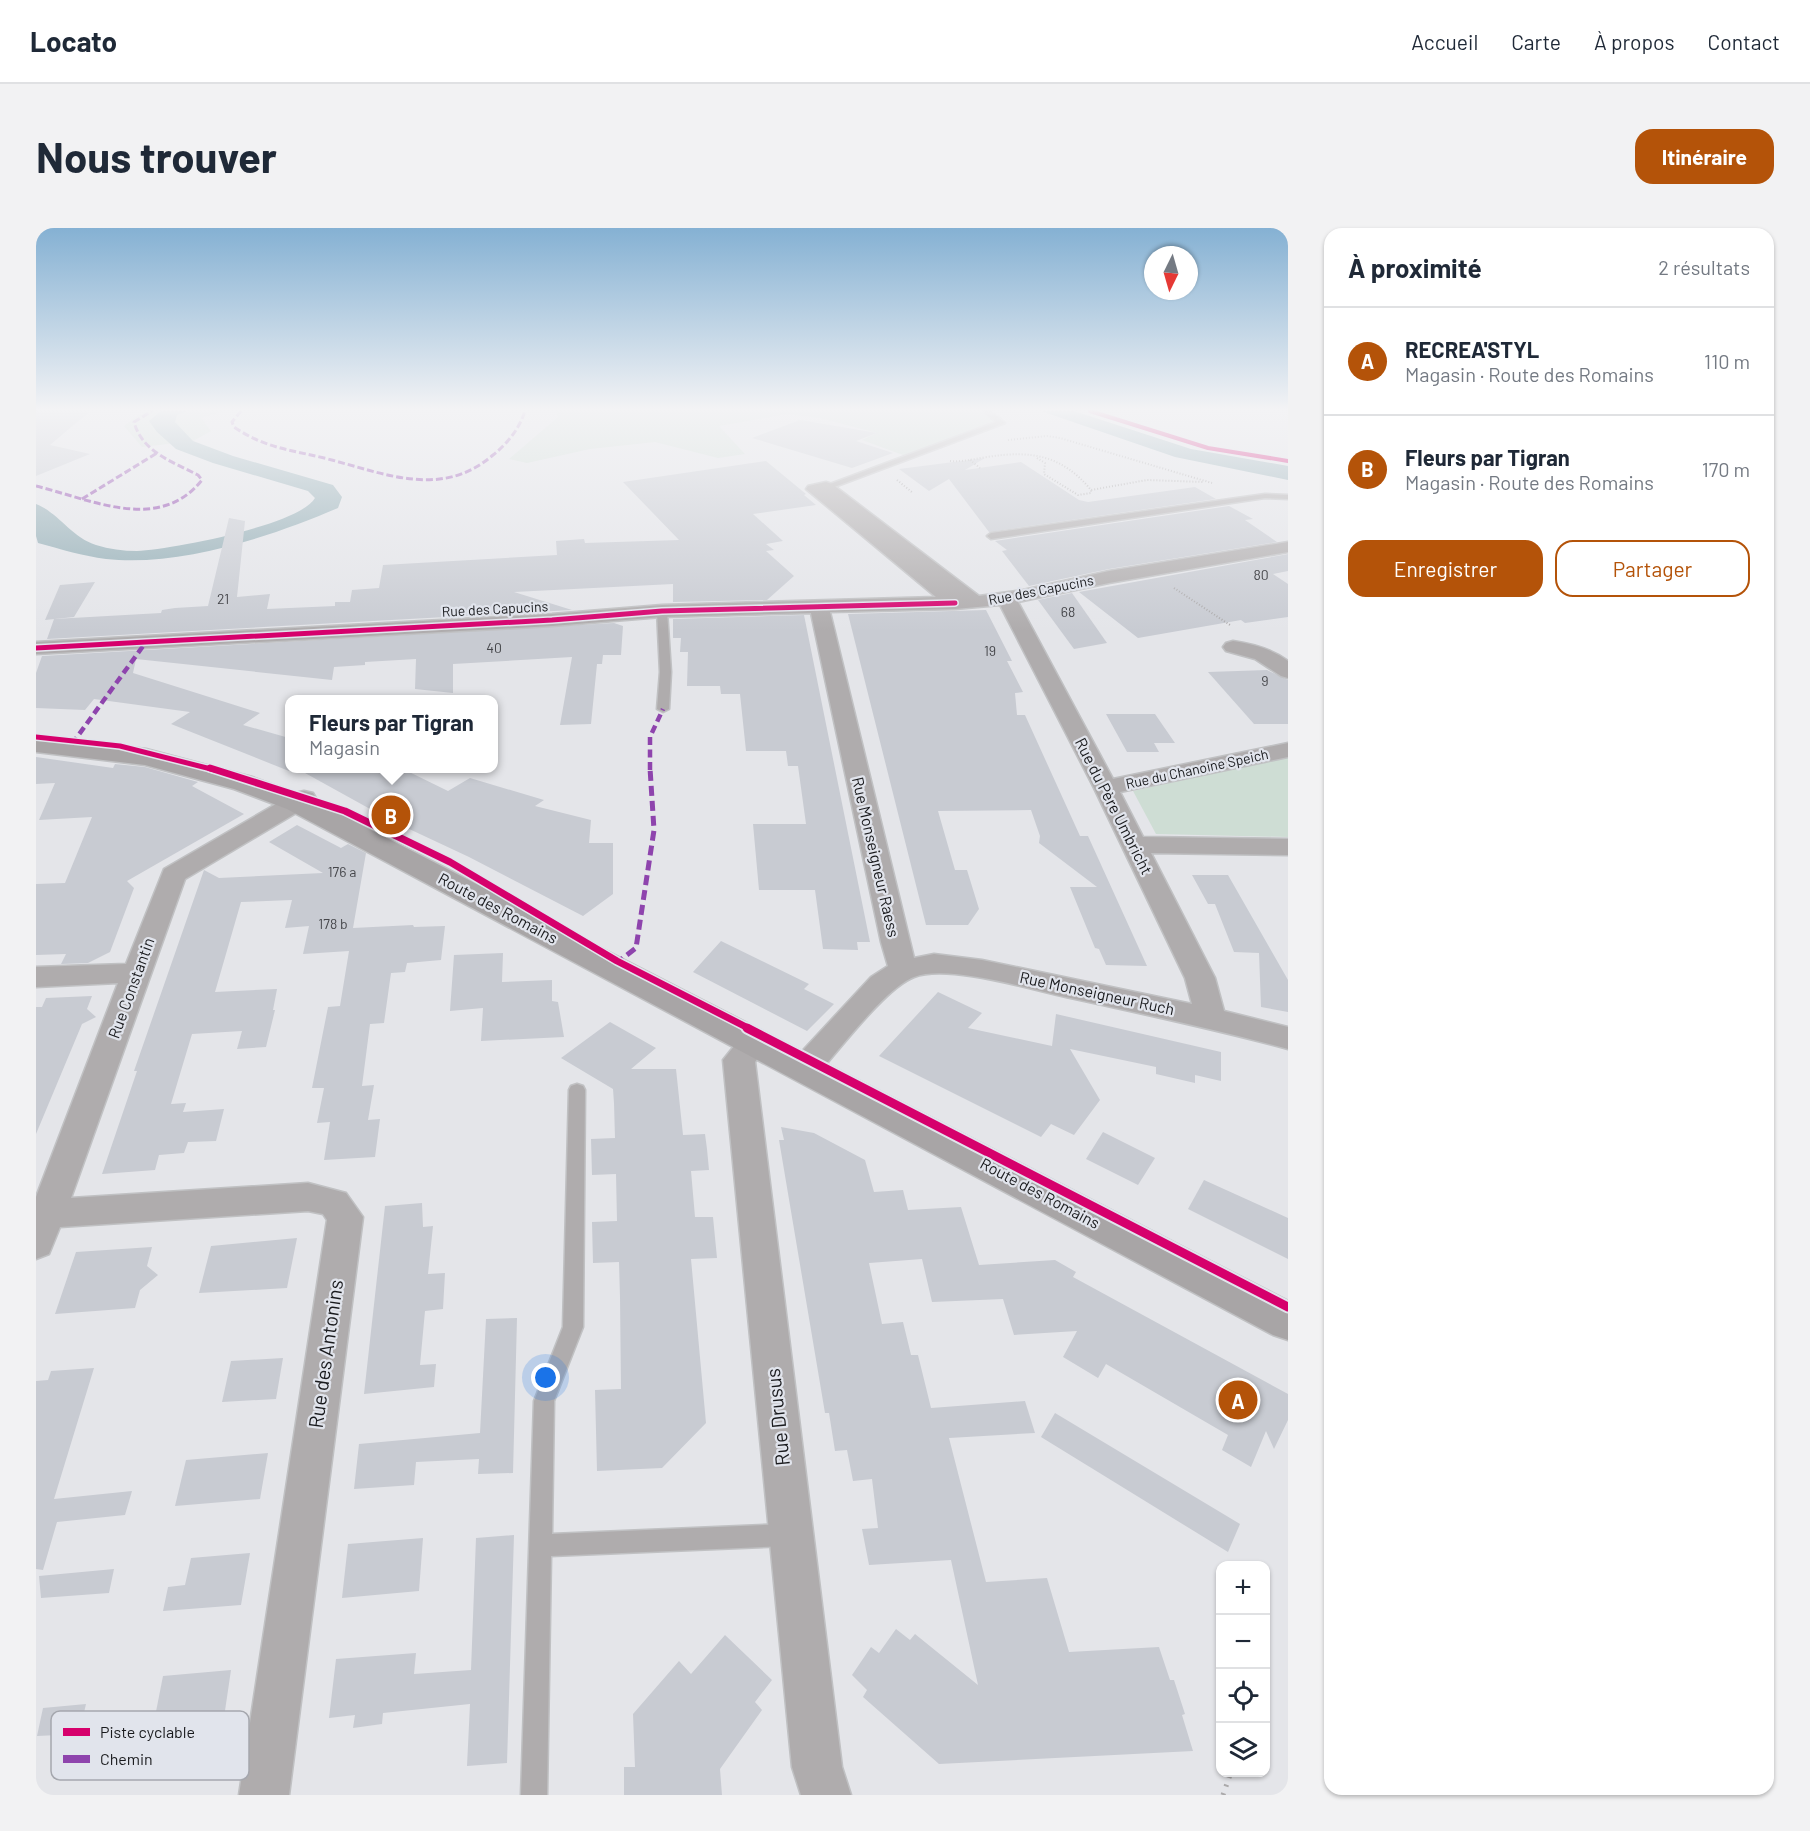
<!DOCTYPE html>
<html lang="fr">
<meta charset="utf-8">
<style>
body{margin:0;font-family:Barlow,sans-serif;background:#f2f2f3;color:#1f2937}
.controls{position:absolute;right:18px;bottom:18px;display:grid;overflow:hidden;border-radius:12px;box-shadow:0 2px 4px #0004}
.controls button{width:54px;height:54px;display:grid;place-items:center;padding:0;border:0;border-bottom:2px solid #e0e1e3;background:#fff;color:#1f2937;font:30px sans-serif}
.compass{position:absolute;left:1108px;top:18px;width:54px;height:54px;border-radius:50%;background:#fff;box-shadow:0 2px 4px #0004;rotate:185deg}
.you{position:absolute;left:510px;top:1150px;width:21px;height:21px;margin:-15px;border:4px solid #fff;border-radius:50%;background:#1a73e8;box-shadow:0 0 0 9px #1a73e833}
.badge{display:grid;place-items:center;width:39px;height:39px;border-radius:50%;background:#b45309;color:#fff;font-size:20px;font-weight:700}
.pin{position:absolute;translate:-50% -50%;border:3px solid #fff;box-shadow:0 2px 6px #0006}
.popup{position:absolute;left:249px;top:467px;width:213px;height:78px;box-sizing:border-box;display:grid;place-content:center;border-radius:12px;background:#fff;filter:drop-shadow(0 2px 4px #0005);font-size:20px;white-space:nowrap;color:#747a83}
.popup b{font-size:22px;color:#1f2937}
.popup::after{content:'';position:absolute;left:50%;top:100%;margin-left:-12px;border:12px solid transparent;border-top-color:#fff}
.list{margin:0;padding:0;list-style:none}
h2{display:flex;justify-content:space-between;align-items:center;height:78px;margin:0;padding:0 24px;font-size:26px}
h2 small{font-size:20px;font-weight:400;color:#747a83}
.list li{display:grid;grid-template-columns:39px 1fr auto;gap:18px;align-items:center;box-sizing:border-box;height:108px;padding:0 24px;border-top:2px solid #e0e1e3}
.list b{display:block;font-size:22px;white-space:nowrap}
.list p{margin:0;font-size:20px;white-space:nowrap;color:#747a83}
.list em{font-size:20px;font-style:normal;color:#747a83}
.actions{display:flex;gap:12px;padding:18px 24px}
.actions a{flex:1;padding:14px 0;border:2px solid #b45309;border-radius:18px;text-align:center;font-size:21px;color:#b45309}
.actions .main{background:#b45309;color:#fff}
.icon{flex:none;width:33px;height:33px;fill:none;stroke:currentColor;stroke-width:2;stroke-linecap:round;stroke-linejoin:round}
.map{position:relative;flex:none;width:1252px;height:1567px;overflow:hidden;border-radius:18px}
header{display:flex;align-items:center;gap:36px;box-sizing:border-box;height:84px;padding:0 30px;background:#fff;border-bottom:2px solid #e0e1e3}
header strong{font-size:28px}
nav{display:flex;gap:33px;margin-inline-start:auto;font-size:21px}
.intro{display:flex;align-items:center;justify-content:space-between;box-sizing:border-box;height:144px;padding:0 36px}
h1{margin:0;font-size:42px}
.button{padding:15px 27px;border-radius:18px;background:#b45309;color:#fff;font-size:21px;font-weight:700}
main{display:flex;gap:36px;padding:0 36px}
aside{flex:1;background:#fff;border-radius:18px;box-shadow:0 2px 4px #0004}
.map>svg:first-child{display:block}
</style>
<header>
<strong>Locato</strong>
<nav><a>Accueil</a><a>Carte</a><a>À propos</a><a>Contact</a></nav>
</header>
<div class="intro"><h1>Nous trouver</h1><a class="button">Itinéraire</a></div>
<main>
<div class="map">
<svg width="1252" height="1567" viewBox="0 0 1252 1567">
<rect width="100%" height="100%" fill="#e4e5e9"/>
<g fill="#ceddd4">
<path d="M115,183H190L165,190L175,203L157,213L106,219L88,198L101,188Z"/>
<path d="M519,183H946L964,196L875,230L826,212L841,205L784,190L751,186L683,198L709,226L682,230L619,214L554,221L491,235L473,231L522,189Z"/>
<path d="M1252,529V609L1120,606L1097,563Z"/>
</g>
<g fill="#91acb4">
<path d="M125,183H152L141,187L139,194L157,213L197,228L297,257L306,269L302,280C234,309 144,339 70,331C47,328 24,321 2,315L0,308V276C23,285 35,309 60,317C73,321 87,323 101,323C133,322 264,297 279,270L272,263L177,235L140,221L121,204L113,193Z"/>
<path d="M1005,183H1038L1155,221L1252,238V252L1139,229Z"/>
</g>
<g fill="#c8cbd2">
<path d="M0,183H54L14,217L54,226L0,248Z"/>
<path d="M764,192L841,205L820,213L857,225L816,240L716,210Z"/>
<path d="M949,230L929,242L985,234L1043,272L1052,274L1159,259L1180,271L953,304L913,251L893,263L863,241Z"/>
<path d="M730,233L770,266L768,267L780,277L717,286L747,313L730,316L738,322L730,323L758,348L731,372L637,374V356L478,364L536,382L11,411L18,391L125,385L126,382L139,380L172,378L193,290L209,293L201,369L234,366L231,381L299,378V374H314L316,362L343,360L347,337L521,327L520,313L548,311L549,315L643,312L587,254Z"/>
<path d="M1193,278L1217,291L1209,292L1241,314L1073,341L993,358L966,323L971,322L959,313Z"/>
<path d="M1252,326V343L1237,346L1252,356V389L1209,395L1205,392L1102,410L1043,364Z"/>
<path d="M59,354L38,389L9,392L24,357Z"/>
<path d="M1036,365L1071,415L1038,421L1002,372Z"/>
<path d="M950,382L976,433H971L987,464L979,465L981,487H989L1044,608H1052L1111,738L1070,737L1063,721L1059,720L1034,659H1061L1003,615L1004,608L995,582L902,583L919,642H931L943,681L932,697H890L812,386Z"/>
<path d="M768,387L834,714H821L822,722L787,721L779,662H723L717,596H770L762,538H752L750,523H710L704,466H685L684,458H651L652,424H644L645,410H637V391Z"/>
<path d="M578,395L587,398L585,427H567L566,436H561L555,496L524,497L536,429L417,436V465L379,461L380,431L329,434V437L298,439L296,452L100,431L97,445L224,485L207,497L253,510V543L135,496L154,484L58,471L49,482L0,480V445L6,428Z"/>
<path d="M1231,442L1252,452V496H1218L1172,444Z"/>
<path d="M1070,486H1119L1139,515H1118L1123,524H1091Z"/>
<path d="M0,529L77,540L79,536L109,539L162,554L156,558L208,586L91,653L98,660L74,724L52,735L25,736L30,726L0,727V656L29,655L56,589L3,592L19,555L0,556Z"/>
<path d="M260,540H365L412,563L434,550L508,572L499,578L555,592L553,615H577V666L547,688L433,629L354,592Z"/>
<path d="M261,597L305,620L312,616L330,625L317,700L377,697L378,699L409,698L405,732L371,735L369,744L355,745L348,795L334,796L326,858L338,857L332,892L344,891L339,929L288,932L294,894L281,895L288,860H276L292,779L304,778L313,723L267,726L273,698L249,700L256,672L205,674L179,764L241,761L237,782H239L230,819L201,821L206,803L156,806L135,876L150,875L147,884L188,881L180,913L152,914L148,925L123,927L119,942L66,946L101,843H98L168,642L183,650L287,645L233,614Z"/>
<path d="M1156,647H1192L1252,752V784L1225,779L1223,725L1198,724L1179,676H1172Z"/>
<path d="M685,713L773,756L768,761L798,776L771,803L657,744Z"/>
<path d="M467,725L466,754L516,752V773L522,774L528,809L445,813L447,780L414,783L418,727Z"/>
<path d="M902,764L946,785L932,800L1016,818L1020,786L1185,824V853L1159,847V855L1120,846V839L1034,821L1064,872L1038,907L1015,896L1005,909L843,828Z"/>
<path d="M56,768L51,781L60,789L46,796L0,906V779H6L10,770Z"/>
<path d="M574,794L620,820L595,841H640L647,907L669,906L671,921L673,942L655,943L659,989H677L681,1030L655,1031L670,1195L626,1240L561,1243L559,1162L585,1161L584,1069L583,1034L557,1035L556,994L581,993L580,946L556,947L555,911L579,910L578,875L577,861L525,830Z"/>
<path d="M745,899L778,905L829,932L838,964L867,962L872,982L925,979L943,1037L1019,1032L1040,1044L1037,1049L1252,1166V1192L1238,1221L1230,1203L1215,1239L1186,1222L1192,1207L1070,1136L1062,1150L1027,1129L1041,1103L978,1107L967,1071L896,1074L886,1031L833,1035L846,1096L867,1094L875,1127H882L895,1180L989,1173L999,1205L913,1210L950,1354L1011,1350L1033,1424L1123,1419L1134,1452H1138L1149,1486L1146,1487L1157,1523L903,1536L827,1469L831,1462L816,1447L835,1419L843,1425L860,1401L874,1412L879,1406L942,1457L915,1332L833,1337L826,1301L842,1300L836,1251L817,1253L811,1222L799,1223L793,1185H789L743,912H748Z"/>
<path d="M1067,904L1119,930L1102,957L1050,931Z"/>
<path d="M1168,952L1252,990V1031L1152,981Z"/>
<path d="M386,975L387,999L397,998L392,1046L409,1045L407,1081L389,1083L384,1137L400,1136L398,1159L328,1166L349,978Z"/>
<path d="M261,1010L251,1060L163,1065L175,1018Z"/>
<path d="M116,1019L111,1038L122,1047L104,1062L99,1080L19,1086L40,1024Z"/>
<path d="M481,1090L477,1245L442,1246L443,1231L380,1234L378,1257L318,1261L323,1216L444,1205L450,1091Z"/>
<path d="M247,1130L240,1171L186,1174L195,1133Z"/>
<path d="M58,1140L18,1271L96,1263L89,1287L21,1294L7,1342L0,1341V1153L12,1152L15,1143Z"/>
<path d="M1019,1185L1204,1296L1192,1324L1005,1209Z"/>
<path d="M232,1225L224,1271L139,1278L150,1232Z"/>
<path d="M478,1307L471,1535L431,1538L434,1476L347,1485L346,1496L317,1500L319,1487L293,1490L300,1431L380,1425L378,1446L435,1442L440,1310Z"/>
<path d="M387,1310L383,1363L306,1370L312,1316Z"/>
<path d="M214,1325L205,1377L127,1383L132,1359L149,1357L155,1330Z"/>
<path d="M78,1341L73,1365L5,1370L3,1348Z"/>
<path d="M689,1407L736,1452L719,1474L726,1482L684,1541L686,1567H588V1539H599L597,1486L643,1433L655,1446Z"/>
<path d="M195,1442L186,1503L115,1509L127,1448Z"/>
<path d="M50,1476L43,1506L1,1508L7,1480Z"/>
</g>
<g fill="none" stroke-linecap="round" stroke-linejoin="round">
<defs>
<g id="service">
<path d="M947,183H955L969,195L793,261L786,259L960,194Z"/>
<path d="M1229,266L1252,267V271L1229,270L955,311L951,308L955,305Z"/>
<path d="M626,380L631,383L635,444L633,481L627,484L621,481L624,444L621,383Z"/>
<path d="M541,856L547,858L549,862L547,1099L518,1173L516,1306L752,1296L760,1299L763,1307L760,1315L752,1318L515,1328L511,1567H485L498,1173L527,1099L533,862L535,858Z"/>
</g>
<g id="minor">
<path d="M790,254L796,256L943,368L987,362L1073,343L1252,314V324L1073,355L982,374L1077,551L1252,515V529L1084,564L1107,609L1252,611V627L1115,625L1179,750L1188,783L1252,799V821C1178,801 1104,785 1030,769C993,761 912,736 878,749C849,760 802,824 779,849L768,852L757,849L752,841L757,833L835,749L852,738L845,714L775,385L626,389L516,398L0,426V414L516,386L626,377L900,369L770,261L772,258ZM964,377L1058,560L1149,750L1156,776L946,732L898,726L878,730L794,384L919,381Z"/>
<path d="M1197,413C1217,416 1236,421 1252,433V450L1245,448L1219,431L1190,423L1187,419L1190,415Z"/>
<path d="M268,563L277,565L280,570L277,575L149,651L35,970L272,955L310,965L327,989L253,1567H203L291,992L287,986L272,983L24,999L13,1026L0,1031V969L82,755L0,759V739L90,736L128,641L259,565Z"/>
<path d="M718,804L729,807L733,815L719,834L806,1539L815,1567H765L756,1539L687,832L707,807Z"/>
</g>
<path id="primary" d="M0,508L110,521L216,549L271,569L1252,1073V1112L1237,1107L251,581L198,561L109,537L0,524Z"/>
</defs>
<use href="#service" stroke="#c0c1c3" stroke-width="3"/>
<use href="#minor" stroke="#c0c1c3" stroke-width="3"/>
<use href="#primary" stroke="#c0c1c3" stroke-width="3"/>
<g stroke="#aba9aa" stroke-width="2" stroke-dasharray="1 2" stroke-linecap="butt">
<path d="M972,212L1011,208L1024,210L1176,255"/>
<path d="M1001,230L1009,235L1008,246L1042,267L1055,265V262"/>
<path d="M934,232L944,240"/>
<path d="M914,233C927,234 938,231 951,229C995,222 1026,227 1055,262L1111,252L1168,254"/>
<path d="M861,252L877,265"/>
<path d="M1138,360L1194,397"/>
</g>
<path stroke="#aba9aa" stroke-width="5" stroke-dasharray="2 7" stroke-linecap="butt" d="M1187,1567L1195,1544"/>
<use href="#service" fill="#afacad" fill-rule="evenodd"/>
<use href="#minor" fill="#afacad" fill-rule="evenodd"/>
<use href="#primary" fill="#a8a5a6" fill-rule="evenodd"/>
<g stroke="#8e44ad" stroke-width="3" stroke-dasharray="7 3" stroke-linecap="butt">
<path d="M205,183L196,194L198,199C230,221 257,222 292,231C350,246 406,271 457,227C472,215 483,201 489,183"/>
<path d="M0,258C54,271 123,306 166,252L162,247C137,234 106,224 98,194L116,183"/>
<path d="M46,271L121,225"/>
</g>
<g stroke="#8e44ad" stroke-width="4.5" stroke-dasharray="8 4.5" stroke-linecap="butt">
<path d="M36,516L110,414"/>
<path d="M614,542V509L627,481"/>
</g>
<path stroke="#8e44ad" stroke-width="5" stroke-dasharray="10 5" stroke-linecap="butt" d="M579,736L600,720L618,602L614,540"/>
<defs>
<path id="cycleway-far3" d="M1054,183L1172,220L1252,233"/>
<g id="cycleway-far2">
<path d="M0,420L516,392L626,383L919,375"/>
<path d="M0,509L84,518L179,542"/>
</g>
<path id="cycleway-far1" d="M174,540L309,583L414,634L581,733L714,801"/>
<path id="cycleway" d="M711,800L1252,1079"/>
</defs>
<use href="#cycleway-far3" stroke="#e1e4ec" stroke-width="6"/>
<use href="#cycleway-far2" stroke="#e1e4ec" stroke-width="8"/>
<use href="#cycleway-far1" stroke="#e1e4ec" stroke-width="10"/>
<use href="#cycleway" stroke="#e1e4ec" stroke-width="13"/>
<use href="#cycleway-far3" stroke="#d6006c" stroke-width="4"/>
<use href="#cycleway-far2" stroke="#d6006c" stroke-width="5"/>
<use href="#cycleway-far1" stroke="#d6006c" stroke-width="7"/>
<use href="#cycleway" stroke="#d6006c" stroke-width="9"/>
</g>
<linearGradient id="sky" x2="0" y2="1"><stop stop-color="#85b1d3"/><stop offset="0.45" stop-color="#f3f3f5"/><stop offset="1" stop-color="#f3f3f5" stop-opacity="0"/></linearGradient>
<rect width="1252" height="403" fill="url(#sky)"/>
<g text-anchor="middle" stroke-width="4.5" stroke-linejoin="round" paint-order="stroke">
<g font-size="14" fill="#45464a">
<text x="1225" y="352">80</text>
<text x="187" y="376">21</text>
<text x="1032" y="389">68</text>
<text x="458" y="425">40</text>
<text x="954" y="428">19</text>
<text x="1229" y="458">9</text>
<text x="306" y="649">176 a</text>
<text x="297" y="701">178 b</text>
</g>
<g font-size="14" fill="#191a1d" stroke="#e1e4ec">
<text transform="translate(1005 362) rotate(-11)" y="5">Rue des Capucins</text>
<text transform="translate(459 381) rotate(-3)" y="5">Rue des Capucins</text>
<text transform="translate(1161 541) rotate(-12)" y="5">Rue du Chanoine Speich</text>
</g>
<g font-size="16" fill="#191a1d" stroke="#e1e4ec">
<text transform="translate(1078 578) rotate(63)" y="6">Rue du Père Umbricht</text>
<text transform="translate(840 629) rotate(77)" y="6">Rue Monseigneur Raess</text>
<text transform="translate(462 680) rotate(28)" y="6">Route des Romains</text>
<text transform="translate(95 760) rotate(-70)" y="6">Rue Constantin</text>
<text transform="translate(1061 765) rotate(12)" y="6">Rue Monseigneur Ruch</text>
<text transform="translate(1004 965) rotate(28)" y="6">Route des Romains</text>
</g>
<g font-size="20" fill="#191a1d" stroke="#e1e4ec">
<text transform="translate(290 1126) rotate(-82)" y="7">Rue des Antonins</text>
<text transform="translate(742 1189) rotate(-96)" y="7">Rue Drusus</text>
</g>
</g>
<rect x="15" y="1483" width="198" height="69" rx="9" fill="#e1e4ec" stroke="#a5a7ae" stroke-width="1.5"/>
<rect x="27" y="1500" width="27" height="8" fill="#d6006c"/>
<rect x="27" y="1527" width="27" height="8" fill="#8e44ad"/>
<g font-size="16" fill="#191a1d">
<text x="64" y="1510">Piste cyclable</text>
<text x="64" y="1537">Chemin</text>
</g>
</svg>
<div class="controls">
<button>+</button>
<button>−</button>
<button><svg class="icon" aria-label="locate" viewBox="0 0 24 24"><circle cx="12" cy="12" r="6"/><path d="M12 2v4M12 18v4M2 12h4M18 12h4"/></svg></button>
<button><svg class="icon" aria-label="layers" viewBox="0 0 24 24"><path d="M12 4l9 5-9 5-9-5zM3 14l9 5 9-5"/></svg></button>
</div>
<svg class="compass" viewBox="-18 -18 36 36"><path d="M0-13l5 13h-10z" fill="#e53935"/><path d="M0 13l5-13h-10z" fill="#747a83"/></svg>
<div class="you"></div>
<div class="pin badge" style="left:1202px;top:1172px">A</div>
<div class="pin badge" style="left:355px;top:587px">B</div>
<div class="popup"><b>Fleurs par Tigran</b>Magasin</div>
</div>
<aside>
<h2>À proximité<small>2 résultats</small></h2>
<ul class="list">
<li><span class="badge">A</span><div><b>RECREA'STYL</b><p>Magasin · Route des Romains</p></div><em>110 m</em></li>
<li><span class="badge">B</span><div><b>Fleurs par Tigran</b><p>Magasin · Route des Romains</p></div><em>170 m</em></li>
</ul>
<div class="actions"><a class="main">Enregistrer</a><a>Partager</a></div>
</aside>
</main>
